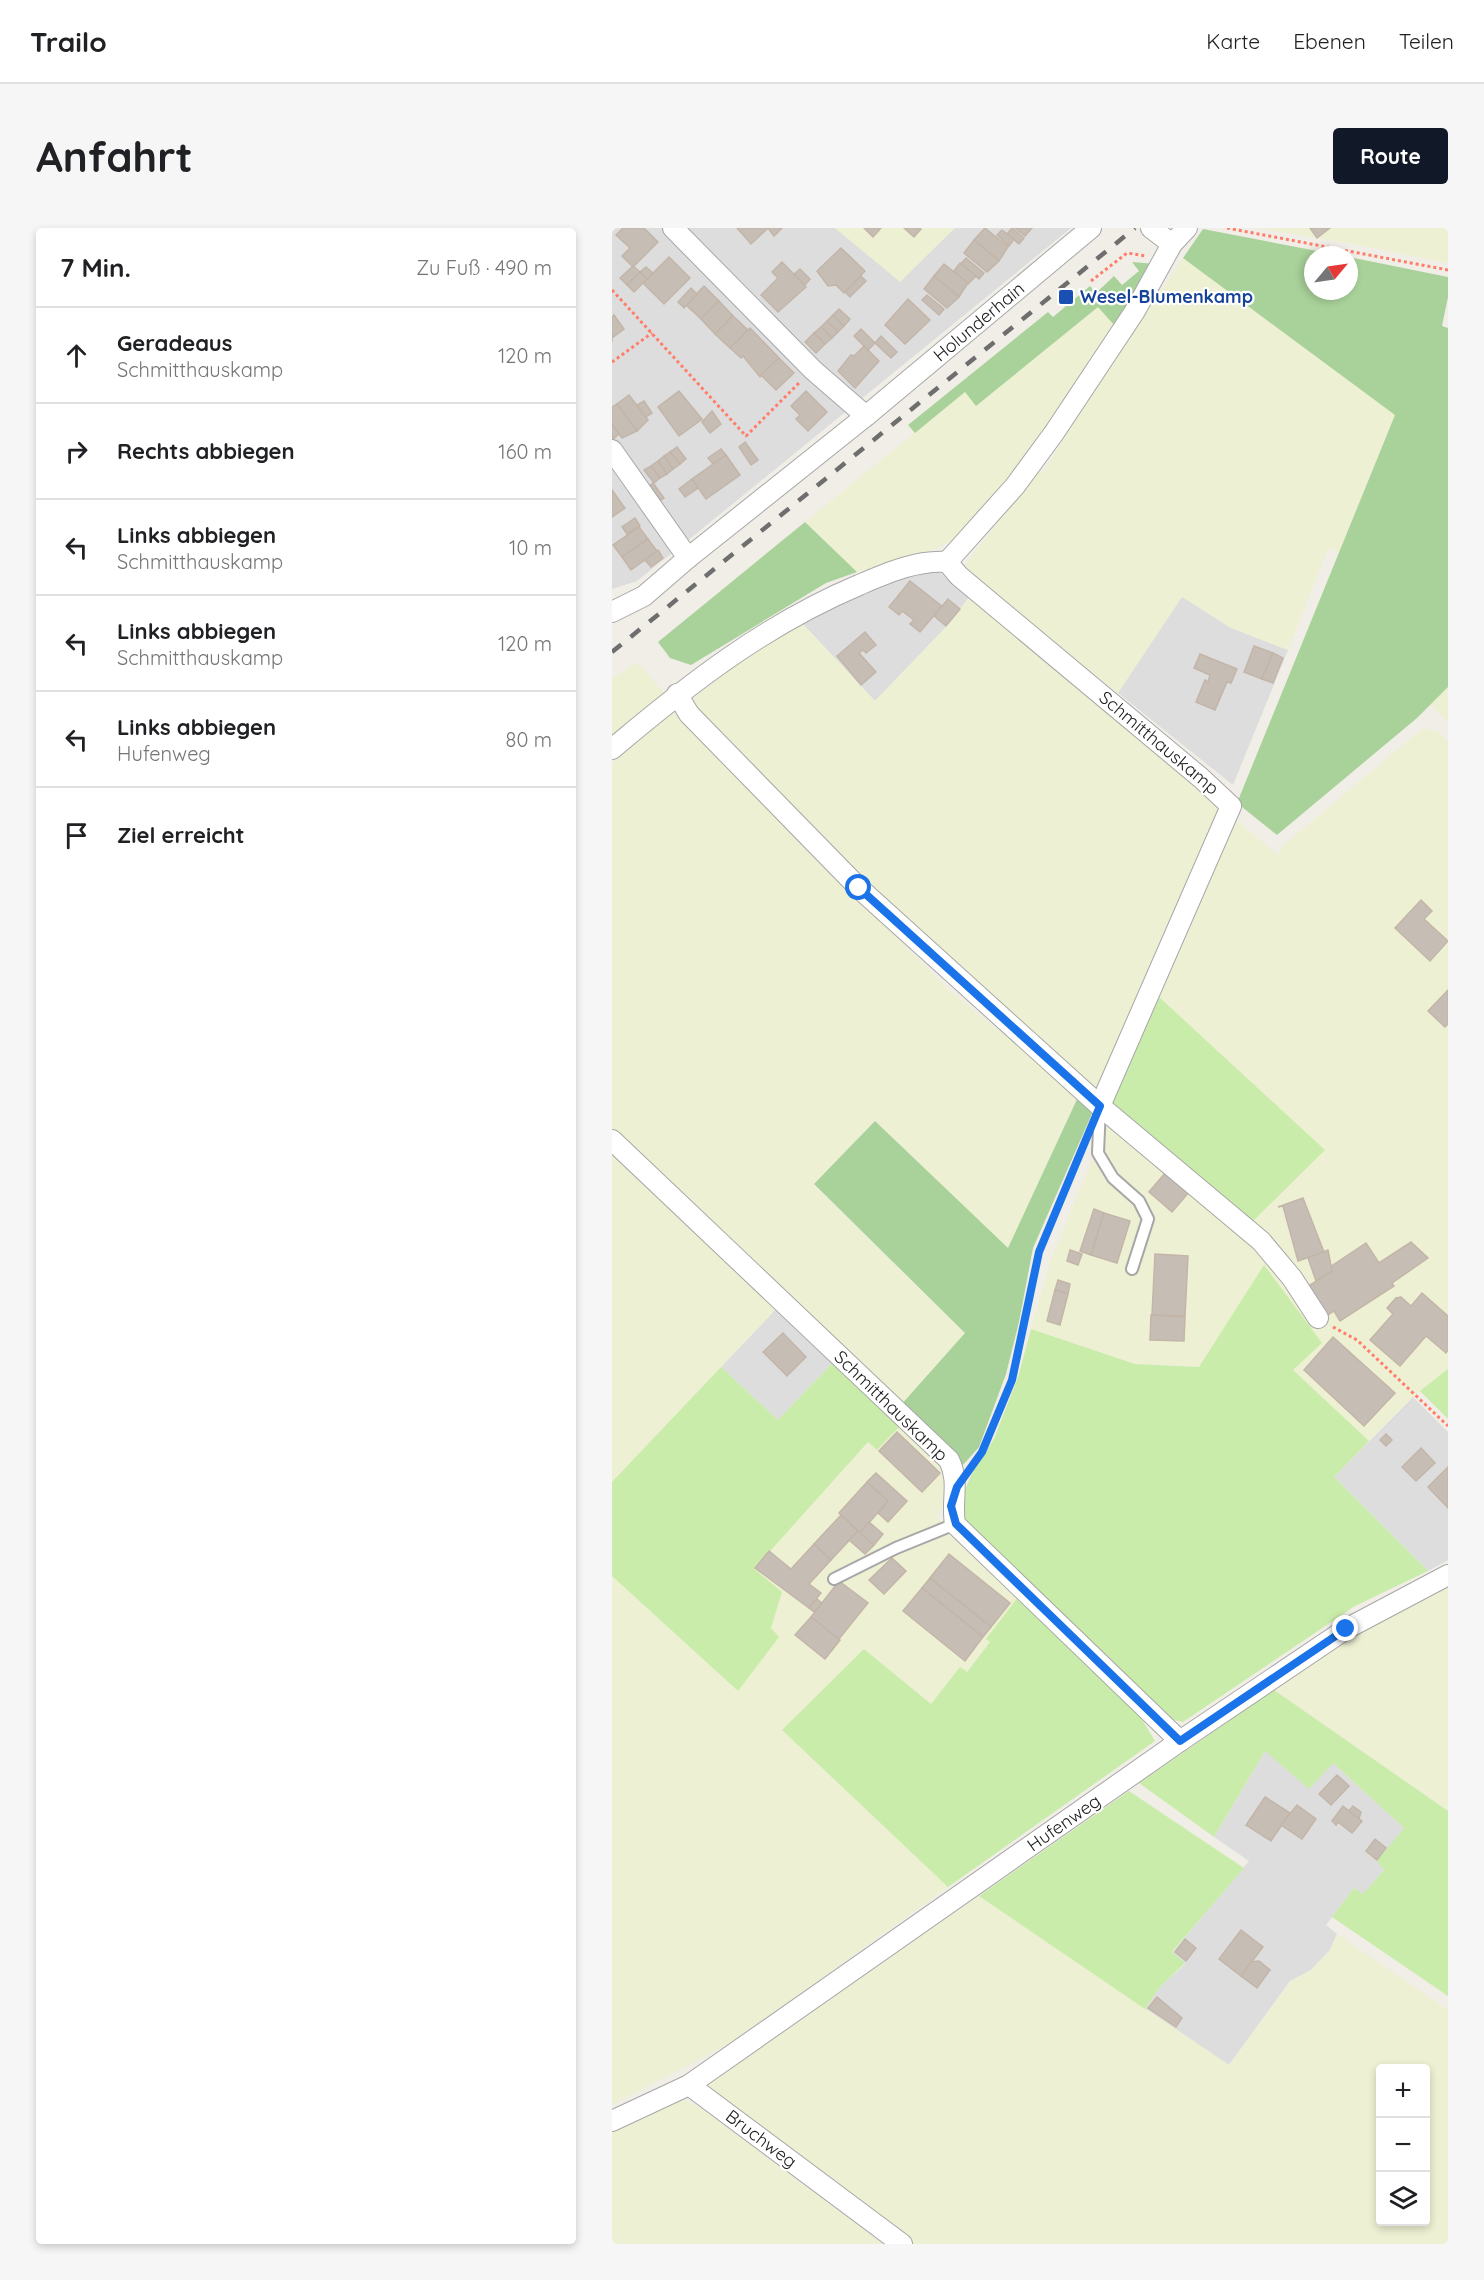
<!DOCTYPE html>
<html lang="de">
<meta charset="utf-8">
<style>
body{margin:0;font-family:Quicksand,sans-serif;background:#f6f6f6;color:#202124}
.controls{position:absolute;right:18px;bottom:18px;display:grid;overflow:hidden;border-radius:6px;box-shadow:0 3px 9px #0003}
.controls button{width:54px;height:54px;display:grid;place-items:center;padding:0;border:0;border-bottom:2px solid #e0e0e0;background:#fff;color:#202124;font:30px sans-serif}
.compass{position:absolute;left:692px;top:18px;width:54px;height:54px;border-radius:50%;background:#fff;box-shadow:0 3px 9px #0003;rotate:61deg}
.stop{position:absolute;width:18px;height:18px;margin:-14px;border:4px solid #1a73e8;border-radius:50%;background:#fff}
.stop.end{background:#1a73e8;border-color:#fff;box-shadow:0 2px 6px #0008}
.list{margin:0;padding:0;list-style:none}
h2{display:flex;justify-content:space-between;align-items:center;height:78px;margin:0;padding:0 24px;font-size:26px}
h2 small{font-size:20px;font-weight:400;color:#757577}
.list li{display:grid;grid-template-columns:39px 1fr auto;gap:18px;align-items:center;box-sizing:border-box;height:96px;padding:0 24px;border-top:2px solid #e0e0e0}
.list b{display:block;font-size:22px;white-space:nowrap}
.list p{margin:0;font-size:20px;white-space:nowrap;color:#757577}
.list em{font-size:20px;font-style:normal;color:#757577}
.icon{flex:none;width:33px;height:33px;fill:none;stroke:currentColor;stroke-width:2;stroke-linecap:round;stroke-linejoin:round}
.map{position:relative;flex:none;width:836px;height:2016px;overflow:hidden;border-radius:6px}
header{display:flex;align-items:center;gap:36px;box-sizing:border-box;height:84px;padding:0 30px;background:#fff;border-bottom:2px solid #e0e0e0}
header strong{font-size:28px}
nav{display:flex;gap:33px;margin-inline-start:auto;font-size:21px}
.intro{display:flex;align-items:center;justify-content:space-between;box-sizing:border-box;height:144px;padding:0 36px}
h1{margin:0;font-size:42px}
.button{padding:15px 27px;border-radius:6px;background:#111827;color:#fff;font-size:21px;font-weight:700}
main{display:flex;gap:36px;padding:0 36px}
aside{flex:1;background:#fff;border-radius:6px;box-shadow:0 3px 9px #0003}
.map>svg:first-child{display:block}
</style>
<header>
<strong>Trailo</strong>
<nav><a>Karte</a><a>Ebenen</a><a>Teilen</a></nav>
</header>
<div class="intro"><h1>Anfahrt</h1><a class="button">Route</a></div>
<main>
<aside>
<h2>7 Min.<small>Zu Fuß · 490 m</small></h2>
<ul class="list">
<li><svg class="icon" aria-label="ahead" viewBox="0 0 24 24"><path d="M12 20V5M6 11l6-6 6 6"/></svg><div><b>Geradeaus</b><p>Schmitthauskamp</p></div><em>120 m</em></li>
<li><svg class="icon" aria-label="right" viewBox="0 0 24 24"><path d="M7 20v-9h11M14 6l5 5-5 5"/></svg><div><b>Rechts abbiegen</b></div><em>160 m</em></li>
<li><svg class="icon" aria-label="left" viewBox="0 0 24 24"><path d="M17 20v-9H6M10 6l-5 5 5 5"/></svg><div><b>Links abbiegen</b><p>Schmitthauskamp</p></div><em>10 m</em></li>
<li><svg class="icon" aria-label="left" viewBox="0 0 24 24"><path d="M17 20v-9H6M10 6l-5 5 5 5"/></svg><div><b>Links abbiegen</b><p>Schmitthauskamp</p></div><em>120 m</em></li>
<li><svg class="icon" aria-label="left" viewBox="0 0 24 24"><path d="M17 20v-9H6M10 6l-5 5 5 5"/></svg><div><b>Links abbiegen</b><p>Hufenweg</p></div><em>80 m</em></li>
<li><svg class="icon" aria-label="arrive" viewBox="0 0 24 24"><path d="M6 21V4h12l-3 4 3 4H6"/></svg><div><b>Ziel erreicht</b></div></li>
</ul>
</aside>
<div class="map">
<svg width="836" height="2016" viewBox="0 0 836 2016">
<rect width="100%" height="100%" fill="#f1eee7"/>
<g fill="#dedddd">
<path d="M0,0H459L85,305L25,353L0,361Z"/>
<path d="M324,342L358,368L334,399L263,473L189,394L237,368L292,348Z"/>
<path d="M570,368L619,400L676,422L621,557L506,465Z"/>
<path d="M165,1080L222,1133L166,1192L109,1139Z"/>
<path d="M801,1169L836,1204V1332L816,1343L722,1249Z"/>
<path d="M653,1523L720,1534L792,1600L766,1633L772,1642L751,1667L742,1660L714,1697L725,1706L718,1722L699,1742L678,1753L617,1837L533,1781L547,1760L573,1736L560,1725L637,1633L602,1609Z"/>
</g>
<g fill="#edf0d2" fill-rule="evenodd">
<path d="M223,0H343L288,54Z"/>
<path d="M644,0H836V35L751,18Z"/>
<path d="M571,30L783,187L727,325L717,319L676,422L619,400L570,369L506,465L350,341L425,242L431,245L487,152Z"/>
<path d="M487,78L502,97L413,233L354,306L321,322L245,344L193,294L353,164L365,177Z"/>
<path d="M358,368L610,580L487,866L253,657L75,476L158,409L189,394L263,473L334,399Z"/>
<path d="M25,434L54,467L0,515V451Z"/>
<path d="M836,459V494L818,477Z"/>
<path d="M59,482L338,763L467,867L396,1021L263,893L202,957L353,1105L288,1178L0,904V536Z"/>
<path d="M810,501L824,502L836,513V1141L801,1169L757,1213L680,1142L523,1136L419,1101L439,1031L483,925L492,889L712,922L546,768L621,589L666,627L673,616Z"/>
<path d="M0,924L165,1080L0,1254Z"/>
<path d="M289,1197L330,1236L339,1259L325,1290L407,1368L375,1410L378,1414L354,1444L348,1439L319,1476L252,1421L170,1502L336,1659L119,1815L0,1877V1348L126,1463L159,1401L141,1341L256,1214L265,1221Z"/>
<path d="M836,1358V1583L662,1462L757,1397Z"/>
<path d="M367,1668L617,1837L679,1753L699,1742L718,1722L725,1706L836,1782V2016H302L91,1861ZM768,1840H814V1994H768Z"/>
<path d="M73,1872L90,1881L271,2016H0V1901L55,1873Z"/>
</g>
<g fill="#caecab">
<path d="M546,768L713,922L637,997L499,877Z"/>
<path d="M652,1037L710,1115L681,1142L757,1213L722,1249L816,1343L743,1378L571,1494L554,1490L357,1303L346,1279L360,1245L382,1211L406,1149L419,1101L523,1136L587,1139Z"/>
<path d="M222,1133L289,1197L265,1222L256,1214L142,1341L170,1364L159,1400L167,1409L126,1463L0,1348V1254L109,1139L166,1192Z"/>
<path d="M836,1141V1191L808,1163Z"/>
<path d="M407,1368L519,1473L543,1513L336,1659L170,1502L252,1421L319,1476L348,1439L355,1444L378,1414L374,1411Z"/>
<path d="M662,1462L836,1583V1768L720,1689L742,1660L751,1666L772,1642L765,1633L792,1600L721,1535L697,1561L653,1523L602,1609L527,1555Z"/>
<path d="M517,1563L632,1640L560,1724L573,1735L547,1760L533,1781L367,1668Z"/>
</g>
<g fill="#a9d29a">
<path d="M591,1L726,27H701V63H737V29L836,49V69L830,98L836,100V459L805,490L665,607L625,575L783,187L571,30Z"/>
<path d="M520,34L544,36L502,97L486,79L364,178L353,164L303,205L296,197L436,84L441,89L478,58L484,65L502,48L510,57L527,43Z"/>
<path d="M193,294L245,344L214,355L79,437L58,430L46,414Z"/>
<path d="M467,867L482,881L421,1020L407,1094L394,1146L367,1219L351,1237L288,1178L353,1105L202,956L263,893L396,1020Z"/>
</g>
<g fill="#c6beb5" stroke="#c3b5a8" stroke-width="1.5">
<path d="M11,0H32L46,14L21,39L10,28L18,20L4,7Z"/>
<path d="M125,0H156L139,16Z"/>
<path d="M156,0H170L162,8Z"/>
<path d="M252,0H269L261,9Z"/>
<path d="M292,0H308L309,1L302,9Z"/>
<path d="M373,0L396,19L387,33L362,12Z"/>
<path d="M400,0L412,10L407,16L395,6Z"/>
<path d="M403,0H420L413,8Z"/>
<path d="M698,0H718L705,10Z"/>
<path d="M390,2L402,11L397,18L385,7Z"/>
<path d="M362,12L387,33L375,44L352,25Z"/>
<path d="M229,20L253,43L232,65L224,57L216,58L205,43Z"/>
<path d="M57,29L78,50L52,76L31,55Z"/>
<path d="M354,30L372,45L367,51L349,36Z"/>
<path d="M170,34L194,59L166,84L149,67L166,50L160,44Z"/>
<path d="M348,35L364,48L356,56L342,43Z"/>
<path d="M332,36L356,55L347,69L322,48Z"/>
<path d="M21,38L28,44L15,57L8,50Z"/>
<path d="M34,39L41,45L35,51L28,44Z"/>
<path d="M188,41L198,51L193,57L182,46Z"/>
<path d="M28,44L35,51L22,64L15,57Z"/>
<path d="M249,48L254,53L238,69L233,64Z"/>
<path d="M322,48L347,69L335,80L312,61Z"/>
<path d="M92,58L107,73L89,91L74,77Z"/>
<path d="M79,60L85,66L72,80L66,74Z"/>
<path d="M315,67L332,81L327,87L310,72Z"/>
<path d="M296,71L318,92L293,116L273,97Z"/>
<path d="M107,73L121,88L103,106L89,91Z"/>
<path d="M227,81L238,91L232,98L221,87Z"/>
<path d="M2,87L12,101L0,110V114V89Z"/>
<path d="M221,87L232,98L226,104L215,93Z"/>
<path d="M121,88L136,102L118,120L103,106Z"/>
<path d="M215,93L226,104L220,110L209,99Z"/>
<path d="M209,99L220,110L213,116L202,105Z"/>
<path d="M138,100L167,130L148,149L131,128L129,130L118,120Z"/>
<path d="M249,101L263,115L256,122L242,108Z"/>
<path d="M202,105L213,116L204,125L193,114Z"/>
<path d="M269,108L285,124L279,130L263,115Z"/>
<path d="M252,118L267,133L243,160L226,143L239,127L242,128Z"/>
<path d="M167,130L182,145L164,162L149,147Z"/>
<path d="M67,163L90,191L67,208L46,179Z"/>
<path d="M194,163L215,184L196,203L184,191L188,187L179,178Z"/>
<path d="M17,167L36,192L25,203L5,176Z"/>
<path d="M32,173L40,185L34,189L25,177Z"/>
<path d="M5,176L25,203L10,210L0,196V179Z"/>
<path d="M100,183L109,196L98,205L90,194Z"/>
<path d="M0,196L7,206L1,211L0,209Z"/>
<path d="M133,214L146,232L139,237L127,219Z"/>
<path d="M65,219L74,231L68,236L58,224Z"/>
<path d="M109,221L114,227L101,236L96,230Z"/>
<path d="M58,224L68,236L61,241L52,228Z"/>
<path d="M114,227L128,247L94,271L80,251Z"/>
<path d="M52,228L61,241L55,246L46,233Z"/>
<path d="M46,233L55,246L48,250L39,238Z"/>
<path d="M39,238L48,250L42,255L32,242Z"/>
<path d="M80,251L86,260L73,269L67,261Z"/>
<path d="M41,255L52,270L46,274L35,260Z"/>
<path d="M0,262L13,280L0,289Z"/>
<path d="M23,290L28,298L15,306L10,299Z"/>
<path d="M27,299L36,311L10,329L1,317Z"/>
<path d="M36,311L45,323L19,342L10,329Z"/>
<path d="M46,322L51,330L39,339L33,332Z"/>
<path d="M298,353L330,378L308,404L298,396L302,392L290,383L287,387L277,379Z"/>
<path d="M336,371L348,381L334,398L322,388Z"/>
<path d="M253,404L264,417L254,425L251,422L247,425L264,444L249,457L225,428Z"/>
<path d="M642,418L661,425L650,451L632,444Z"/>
<path d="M661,425L671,430L661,455L650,451Z"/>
<path d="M588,426L625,441L619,455L615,454L603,482L584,474L593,452L596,454L598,447L582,440Z"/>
<path d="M809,672L820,683L812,691L836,713L818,733L783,700Z"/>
<path d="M836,762V796L833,799L816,783Z"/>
<path d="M554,944L577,964L560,984L537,964Z"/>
<path d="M691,970L712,1024L686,1033L671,978L666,979Z"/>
<path d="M482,981L492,985L479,1027L468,1023Z"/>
<path d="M492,985L518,993L505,1035L479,1027Z"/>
<path d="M799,1014L816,1030L780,1055L782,1058L728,1093L722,1083L713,1089L695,1059L720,1043L718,1039L754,1015L767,1035Z"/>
<path d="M458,1022L470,1026L466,1037L455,1033Z"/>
<path d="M716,1022L720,1043L704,1053L696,1030Z"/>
<path d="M543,1026L576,1028L573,1088L540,1087Z"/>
<path d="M446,1052L458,1056L456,1066L443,1062Z"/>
<path d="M443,1062L456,1066L448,1097L435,1093Z"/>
<path d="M810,1065L836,1088V1122L834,1125L814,1108L788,1138L758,1112L781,1086L775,1080L784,1070L789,1069L799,1078Z"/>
<path d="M539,1087L573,1089L572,1113L538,1112Z"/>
<path d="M171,1105L194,1129L175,1148L151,1124Z"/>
<path d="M721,1109L783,1165L752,1198L692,1142Z"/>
<path d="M285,1204L328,1245L310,1264L267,1223Z"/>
<path d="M774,1206L780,1212L774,1218L768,1212Z"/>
<path d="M809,1220L823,1235L804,1253L790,1239Z"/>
<path d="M836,1239V1280L816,1259Z"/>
<path d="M264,1245L295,1273L276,1294L266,1285L276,1273L255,1254Z"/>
<path d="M255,1254L276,1273L248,1305L227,1285Z"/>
<path d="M229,1287L246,1303L219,1332L202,1316Z"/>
<path d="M257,1294L271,1306L262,1317L248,1305Z"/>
<path d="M246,1303L262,1317L253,1326L237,1312Z"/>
<path d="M202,1316L219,1332L197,1356L209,1365L197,1380L143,1340L157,1323L179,1341Z"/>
<path d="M337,1326L398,1375L379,1399L318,1350Z"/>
<path d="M280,1330L294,1343L272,1366L257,1352Z"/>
<path d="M318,1350L379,1399L371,1409L310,1360Z"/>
<path d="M227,1353L256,1375L227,1411L199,1389Z"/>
<path d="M310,1360L371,1409L353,1433L291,1383Z"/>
<path d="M205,1371L210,1375L202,1384L197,1380Z"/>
<path d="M199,1389L228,1412L213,1431L183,1407Z"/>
<path d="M725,1547L737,1558L719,1577L707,1566Z"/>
<path d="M653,1569L678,1585L659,1613L634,1597Z"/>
<path d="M685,1577L704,1591L690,1611L669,1597Z"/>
<path d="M731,1578L750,1593L740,1605L726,1594L724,1597L720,1593Z"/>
<path d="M741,1578L749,1584L747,1591L737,1583Z"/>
<path d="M763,1611L774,1620L765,1632L754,1623Z"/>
<path d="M629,1702L651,1719L629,1748L607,1731Z"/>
<path d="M573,1711L584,1720L574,1733L563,1724Z"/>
<path d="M647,1733L658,1742L645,1760L629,1748L639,1734Z"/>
<path d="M545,1769L570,1790L564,1799L536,1780Z"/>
</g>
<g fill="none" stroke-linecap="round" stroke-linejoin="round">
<defs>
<g id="lane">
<path d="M488,878L486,925L501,950L527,973L536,991L520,1041"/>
<path d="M222,1351L284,1320L343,1296"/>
</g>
<g id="street">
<path d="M61,0L201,142L254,188"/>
<path d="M539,0L560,16"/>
<path d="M0,222L76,330"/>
<path d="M335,334L347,348L589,550L619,578L488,878"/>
<path d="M0,384L32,368L76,330L254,188L479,0"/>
<path d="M65,466L77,486L247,660L488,878L649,1013L680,1050L706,1090"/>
<path d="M0,521C77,456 154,396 247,357C275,345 304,332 335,334L403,258L442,205L523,83L560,16L575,0"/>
<path d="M0,912L337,1232C348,1254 339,1273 343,1296L568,1513"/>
<path d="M77,1857L568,1513L734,1401L836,1347"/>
<path d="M0,1893L77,1857L290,2016"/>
</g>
</defs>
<use href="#lane" stroke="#a7a7a7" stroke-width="14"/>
<use href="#street" stroke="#a7a7a7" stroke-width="22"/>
<g stroke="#ff7d6a" stroke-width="3" stroke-dasharray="3 3" stroke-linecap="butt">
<path d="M615,0L836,42"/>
<path d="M479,53L515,25L534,28"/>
<path d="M0,62L134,208L189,153"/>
<path d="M0,134L40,105"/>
<path d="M721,1099L745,1112L836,1198"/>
<path d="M358,1240L370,1224L400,1152L427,1024L472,918"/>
</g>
<use href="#lane" stroke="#fff" stroke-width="10"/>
<use href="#street" stroke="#fff" stroke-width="20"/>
<path stroke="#6e6e6e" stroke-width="4.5" stroke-dasharray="12 12" stroke-linecap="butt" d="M0,424L523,0"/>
</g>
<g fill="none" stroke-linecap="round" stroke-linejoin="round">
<path stroke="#1a73e8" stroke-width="8" d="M247,660L488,878L427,1024L400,1152L370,1224L345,1259L339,1278L344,1296L568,1513L734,1401"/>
</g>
<rect fill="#1a4fb4" stroke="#fff" stroke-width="2" x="446" y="61" width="16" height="16" rx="3"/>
<g text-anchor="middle" stroke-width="4.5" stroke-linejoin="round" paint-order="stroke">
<g font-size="18" font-weight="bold" fill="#164399" stroke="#fff" text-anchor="start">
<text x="468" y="75">Wesel-Blumenkamp</text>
</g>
<g font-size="18" fill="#202020" stroke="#fff">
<text transform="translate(367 94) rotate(-40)" y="6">Holunderhain</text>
<text transform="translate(547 515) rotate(40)" y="6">Schmitthauskamp</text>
<text transform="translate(279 1178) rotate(44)" y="6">Schmitthauskamp</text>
<text transform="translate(452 1595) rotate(-35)" y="6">Hufenweg</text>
<text transform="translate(149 1911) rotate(37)" y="6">Bruchweg</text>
</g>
</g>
</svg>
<div class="controls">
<button>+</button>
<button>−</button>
<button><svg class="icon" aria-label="layers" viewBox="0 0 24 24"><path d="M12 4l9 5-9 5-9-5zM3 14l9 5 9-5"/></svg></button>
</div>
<svg class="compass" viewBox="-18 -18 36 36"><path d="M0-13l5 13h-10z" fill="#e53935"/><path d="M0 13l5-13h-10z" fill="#757577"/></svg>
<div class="stop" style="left:247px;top:660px"></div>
<div class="stop end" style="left:734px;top:1401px"></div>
</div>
</main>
